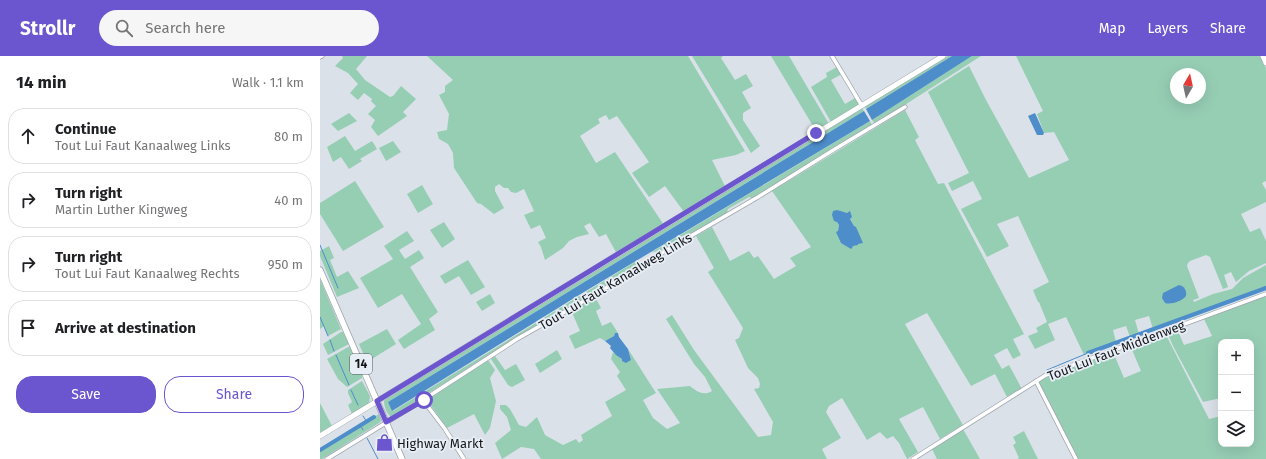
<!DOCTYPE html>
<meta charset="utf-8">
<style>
body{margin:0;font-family:"Fira Sans",sans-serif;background:#f6f6f6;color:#202124}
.controls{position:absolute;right:12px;bottom:12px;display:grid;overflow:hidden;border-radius:8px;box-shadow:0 4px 16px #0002}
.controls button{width:36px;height:36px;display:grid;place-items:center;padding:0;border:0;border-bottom:1px solid #e0e0e0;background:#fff;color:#202124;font:20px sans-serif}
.compass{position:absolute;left:850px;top:12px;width:36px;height:36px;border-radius:50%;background:#fff;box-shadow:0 4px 16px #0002;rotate:9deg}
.stop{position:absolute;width:12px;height:12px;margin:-9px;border:3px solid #6b56cf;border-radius:50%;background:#fff}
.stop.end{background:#6b56cf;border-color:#fff;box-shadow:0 1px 4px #0008}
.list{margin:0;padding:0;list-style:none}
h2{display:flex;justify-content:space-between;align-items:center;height:52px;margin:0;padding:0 16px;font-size:17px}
h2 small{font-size:13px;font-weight:400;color:#757577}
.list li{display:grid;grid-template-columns:26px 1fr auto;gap:12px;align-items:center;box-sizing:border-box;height:56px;margin:0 8px 8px;padding:0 8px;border:1px solid #e0e0e0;border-radius:16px}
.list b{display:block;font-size:15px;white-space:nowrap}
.list p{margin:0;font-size:13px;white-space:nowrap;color:#757577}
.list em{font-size:13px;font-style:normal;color:#757577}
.actions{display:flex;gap:8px;padding:12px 16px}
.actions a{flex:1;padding:9px 0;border:1px solid #6b56cf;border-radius:16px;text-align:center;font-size:14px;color:#6b56cf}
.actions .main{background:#6b56cf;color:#fff}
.icon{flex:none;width:22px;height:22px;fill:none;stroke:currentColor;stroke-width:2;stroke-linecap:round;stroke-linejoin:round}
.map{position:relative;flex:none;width:946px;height:403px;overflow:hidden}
header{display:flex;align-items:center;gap:24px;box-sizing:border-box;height:56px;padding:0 20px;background:#6b56cf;color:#fff}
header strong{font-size:19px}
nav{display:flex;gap:22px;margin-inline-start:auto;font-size:14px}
.search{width:280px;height:36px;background:#f6f6f6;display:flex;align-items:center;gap:10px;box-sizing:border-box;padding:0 14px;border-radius:22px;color:#757577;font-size:15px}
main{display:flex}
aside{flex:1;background:#fff}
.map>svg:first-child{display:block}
</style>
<header>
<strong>Strollr</strong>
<div class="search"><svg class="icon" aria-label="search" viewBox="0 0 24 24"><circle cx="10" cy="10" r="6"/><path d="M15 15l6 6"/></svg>Search here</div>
<nav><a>Map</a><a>Layers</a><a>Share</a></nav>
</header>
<main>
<aside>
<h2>14 min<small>Walk · 1.1 km</small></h2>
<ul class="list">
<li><svg class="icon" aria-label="ahead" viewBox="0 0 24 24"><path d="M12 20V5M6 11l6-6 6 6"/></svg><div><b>Continue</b><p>Tout Lui Faut Kanaalweg Links</p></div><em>80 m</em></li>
<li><svg class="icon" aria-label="right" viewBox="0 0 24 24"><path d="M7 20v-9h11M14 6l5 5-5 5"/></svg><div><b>Turn right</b><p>Martin Luther Kingweg</p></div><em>40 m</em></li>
<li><svg class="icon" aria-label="right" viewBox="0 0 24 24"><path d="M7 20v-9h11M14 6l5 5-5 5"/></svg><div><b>Turn right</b><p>Tout Lui Faut Kanaalweg Rechts</p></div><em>950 m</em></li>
<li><svg class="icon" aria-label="arrive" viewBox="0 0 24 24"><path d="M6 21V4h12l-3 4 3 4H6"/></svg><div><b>Arrive at destination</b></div></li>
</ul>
<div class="actions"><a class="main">Save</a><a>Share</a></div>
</aside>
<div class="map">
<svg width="946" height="403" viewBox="0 0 946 403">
<rect width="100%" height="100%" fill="#dbe1e9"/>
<g fill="#96ceb4" fill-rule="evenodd">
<path d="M22,0H47L36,13L45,24L70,41L73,40L81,30L96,43L83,56L87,60L58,80L51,71L55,64L48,58L56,50L51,45L52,43L44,37L38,44L30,37L38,28L28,17L15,10L23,2Z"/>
<path d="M107,0H368L425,95L416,99L392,104L405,130L364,156L345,130L329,141L312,117L329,106L297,60L289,64L286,59L278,63L280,67L260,80L276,107L295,96L344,169L297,198L286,178L279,181L270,167L264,170L269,178L257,181L249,185L243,192L225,204L221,191L218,186L226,182L220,169L211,173L204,159L214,155L204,133L196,137L191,136L188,132H184L179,128L175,131V135L184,152L174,158L161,148L157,147L134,112L133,97L128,88L119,83L117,76L127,74L129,58L119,39L125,36V30L133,24Z"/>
<path d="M372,0H403L401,2L415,24L426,18L433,30L422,36L431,52L423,57V64L440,90L431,97Z"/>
<path d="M451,0H469L509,68L496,75Z"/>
<path d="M628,0H632L546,53L545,50Z"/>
<path d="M652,0H661L555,68L552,64Z"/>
<path d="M696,0H940L946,12V125L942,127L946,134V146L921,158L930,176L940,172L946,185V207L929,215L916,226L911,216L904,219L908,231L903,233L890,201L886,199L870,205L868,207L867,210L879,242L873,244L874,246L893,238L912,233L923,222L946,209V232L833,273L829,260L815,264L819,278L810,281L806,270L793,274L796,286L764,299L746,261L728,268L735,284L715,293L708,280L718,276L716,272L727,266L719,246H718L713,234L729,226L698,160L677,168L689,190L667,201L641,153L662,143L653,125L632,135L628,127L649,117L608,36L649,10L666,44L709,122L749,104L734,76L724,77L717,58L723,55ZM856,18H880V42H856Z"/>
<path d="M517,11L522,18L511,24L525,48L535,42L540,49L511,66L491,31L507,21L506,17Z"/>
<path d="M542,52L544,55L68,346L73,355L318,204L321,209L197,281L71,361C67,358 64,351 64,345L68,341Z"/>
<path d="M585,54L599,81L595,84L618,128L624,127L704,278L693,283L701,299L693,303L687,292L674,299L682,313L689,309L702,333L687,341L675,318L651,330L607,257L585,268L643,369L620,383L603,351L579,363L598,396L587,403L579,387L573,380L567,383L560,376L547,384L522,342L509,350L506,356L521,382L502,393L507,403H221L214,393L201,391L182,403L175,387L191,374L187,361L180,353V349H186L190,353L199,369L206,371L217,361L225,379L243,389L256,383L259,387L263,384L261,379L292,360L285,346L306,334L297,320L300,316L291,303L293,296L302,303L311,304L308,293L336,337L323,344L333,362L347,373L360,367L337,333L370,330C377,336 384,340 392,335L385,321L374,308L346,263L352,259L374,294L438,381L451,379L453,366L434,333L439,332L440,328L438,322L428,312L415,284L419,282L423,272L388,216L394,212L376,180L392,171L410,205L429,195L434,202L438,200L454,223L476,210L470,202L491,191L452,135ZM522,156L527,157L534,170L518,175L519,169L517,166Z"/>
<path d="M29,57L37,65L18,75L11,68Z"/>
<path d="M550,65L552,69L432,142L429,141L408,153L407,157L342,195L332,196Z"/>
<path d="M25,80L35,95L52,85L57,93L40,103L42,105L29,113L21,101L13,106L7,91Z"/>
<path d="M73,85L81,96L66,105L59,92Z"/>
<path d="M35,125L64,171L23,195L0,158V147Z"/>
<path d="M102,129L113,148L98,157L87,138Z"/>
<path d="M124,166L135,183L122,192L110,174Z"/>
<path d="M87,175L94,185L79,194L85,203L99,194L104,202L90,211L118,256L109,263L115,274L84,293L78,284L101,268L82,238L58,252L40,222L73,203L64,190Z"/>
<path d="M9,190L14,202L10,204L17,221L28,215L39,232L17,241L0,200V195Z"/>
<path d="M148,204L165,231L151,239L139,220L125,228L120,220Z"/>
<path d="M0,223L21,273L8,280L4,270L0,273Z"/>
<path d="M170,238L175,247L162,255L156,246Z"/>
<path d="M946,240V403H758L718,326L728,320L793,296L804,322L821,315L810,289L845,277L889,363L901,360V388H931V286H901V342L883,346L853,290L847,276L857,273L864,289L892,280L884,263Z"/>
<path d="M275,241L281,252L276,255L282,270L291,266L298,277H295L294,280L285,285L280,282L255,293L249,280L260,275L251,254Z"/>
<path d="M67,273L76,288L47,306L39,288Z"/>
<path d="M21,276H23L29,288L8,299L3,288Z"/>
<path d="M30,290L42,315V322L27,331L18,323L7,303Z"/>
<path d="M237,294L242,303L220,317L215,308Z"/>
<path d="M175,300L185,314L196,308L205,324L192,331L188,329L171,303Z"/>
<path d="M168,304L175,314L170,322L176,345L170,372L165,379L154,358L127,372L107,344Z"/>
<path d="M42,325L50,340L49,348L32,358L28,349L32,346L28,337V334Z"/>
<path d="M0,347L12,370L0,377Z"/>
<path d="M59,358L61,365L59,367L2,403H0V394Z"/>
<path d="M643,373L660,403H617L612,393Z"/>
<path d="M704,375L718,403H697L699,402L693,389L696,387L693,381Z"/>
</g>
<g fill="#4d8dca">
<path d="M632,0H652L552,64L546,53Z"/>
<path d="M544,55L550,65L259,239L72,355L68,346Z"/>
<path d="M715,57L724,77L723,79H717L708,60Z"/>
<path d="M517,154L527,157L530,155L532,161L530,163L534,170L536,171L543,187L538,188V189L533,190L532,192L531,193L521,187L516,176L518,175L519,169L517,166L514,165L512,159L513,155Z"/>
<path d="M859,229C864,230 867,234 866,240C862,245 851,249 845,247L842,242L843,237Z"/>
<path d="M295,277H298L299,281L308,293L311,304L306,307L302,305V303L296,299L290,292L291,290L285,285L294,280Z"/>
</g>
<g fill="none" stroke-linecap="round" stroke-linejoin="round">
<g stroke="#4d8dca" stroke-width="1">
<path d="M0,189L18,232"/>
<path d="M0,261L8,280"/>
<path d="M10,284L14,295"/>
<path d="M16,299L29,329"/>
<path d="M727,314L768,297"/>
<path d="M31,334L38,349"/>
<path d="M43,360L47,366"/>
<path d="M41,370L43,374"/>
<path d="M47,382L58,403"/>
</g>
<g stroke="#4d8dca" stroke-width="4">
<path d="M768,297L946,232"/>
<path d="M0,394L54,361"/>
</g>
<defs>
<g id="street">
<path d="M512,0L542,50"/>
<path d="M0,1L2,0"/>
<path d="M716,325L756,403"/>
<path d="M103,344L125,373L144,403"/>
<path d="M7,403L103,344L197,283L278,237L345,195L438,141L515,93L585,51"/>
<path d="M593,403L726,319L946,238"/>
</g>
<g id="secondary">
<path d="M943,0L946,7"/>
<path d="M0,380L623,0"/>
</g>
<path id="primary" d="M0,214L82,403"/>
</defs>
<use href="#street" stroke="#a1a6ae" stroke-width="5"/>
<use href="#secondary" stroke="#a1a6ae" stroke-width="6"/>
<use href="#primary" stroke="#a1a6ae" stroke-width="7"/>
<use href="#street" stroke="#fff" stroke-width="3.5"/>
<use href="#secondary" stroke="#fff" stroke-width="5"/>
<use href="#primary" stroke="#fff" stroke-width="5.5"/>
</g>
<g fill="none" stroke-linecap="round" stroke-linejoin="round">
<path stroke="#6b56cf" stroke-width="5" d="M104,344L66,366L57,345L496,77"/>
</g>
<defs>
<symbol id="shop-bare" viewBox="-9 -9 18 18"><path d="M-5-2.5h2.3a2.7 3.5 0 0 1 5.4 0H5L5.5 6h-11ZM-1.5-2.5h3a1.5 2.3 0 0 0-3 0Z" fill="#6b56cf" stroke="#e8eef6" stroke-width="2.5" paint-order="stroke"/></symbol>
</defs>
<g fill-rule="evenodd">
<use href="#shop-bare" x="52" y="374" width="25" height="25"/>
</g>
<g text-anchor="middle" stroke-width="3.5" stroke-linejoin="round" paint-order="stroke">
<rect fill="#e8eef6" stroke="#54585c" stroke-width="1" x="30" y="298" width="22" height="20" rx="3"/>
<g font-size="12" font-weight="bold" fill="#15171a">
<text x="41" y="312">14</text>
</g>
<g font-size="13" fill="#15171a" stroke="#e8eef6">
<text transform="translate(295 225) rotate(-31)" y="5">Tout Lui Faut Kanaalweg Links</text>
<text transform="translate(796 294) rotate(-21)" y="5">Tout Lui Faut Middenweg</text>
</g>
<g font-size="13" fill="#15171a" stroke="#e8eef6" text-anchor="start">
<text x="77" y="392">Highway Markt</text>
</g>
</g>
</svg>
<div class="controls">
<button>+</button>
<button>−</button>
<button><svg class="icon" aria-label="layers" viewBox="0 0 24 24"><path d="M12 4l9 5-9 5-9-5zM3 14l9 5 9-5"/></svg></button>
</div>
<svg class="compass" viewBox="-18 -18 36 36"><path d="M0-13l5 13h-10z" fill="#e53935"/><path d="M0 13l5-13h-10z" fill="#757577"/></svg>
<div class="stop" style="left:104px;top:344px"></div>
<div class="stop end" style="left:496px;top:77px"></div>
</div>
</main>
